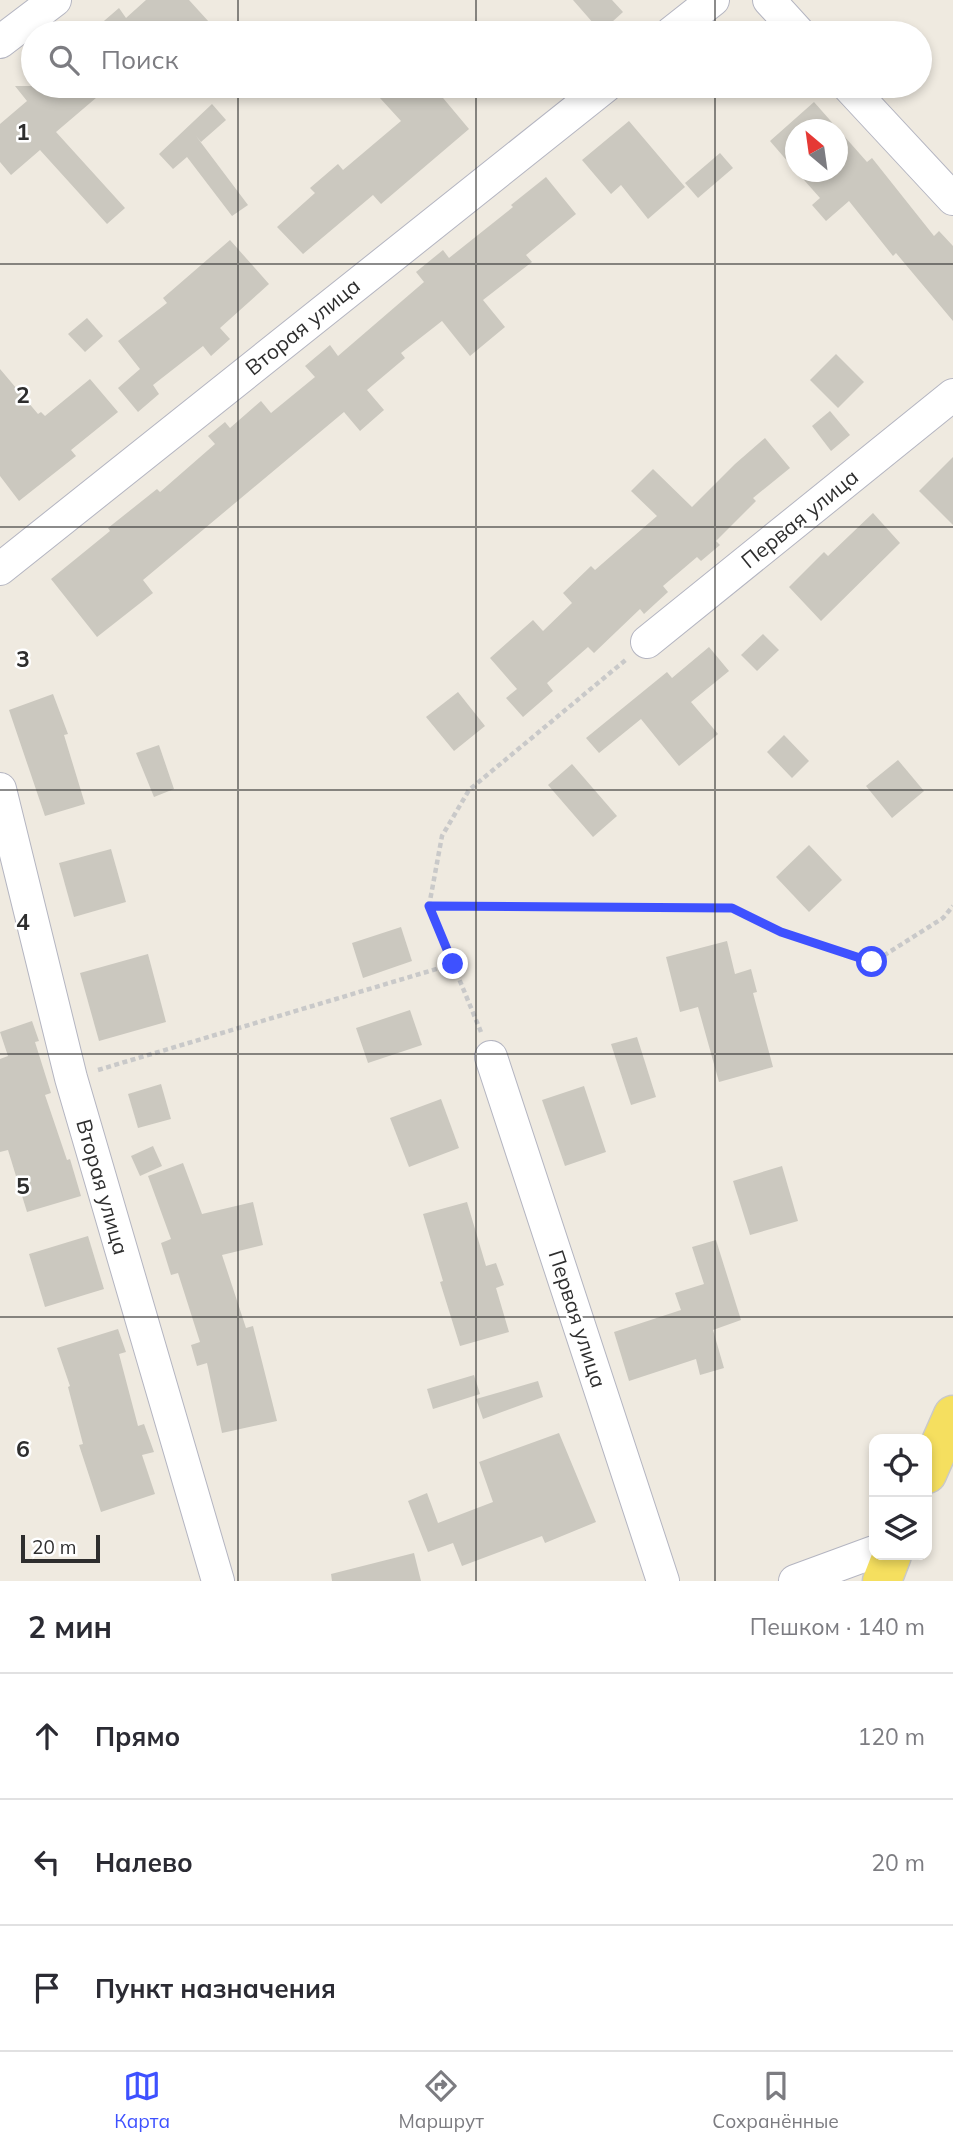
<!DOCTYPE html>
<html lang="ru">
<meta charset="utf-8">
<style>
body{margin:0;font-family:Mulish,sans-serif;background:#f7f7f7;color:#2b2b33}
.controls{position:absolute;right:21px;bottom:21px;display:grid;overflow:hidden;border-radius:14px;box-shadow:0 4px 10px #0003}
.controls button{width:63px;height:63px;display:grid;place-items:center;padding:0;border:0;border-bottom:2px solid #e1e1e2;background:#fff;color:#2b2b33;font:35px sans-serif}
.compass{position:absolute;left:785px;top:119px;width:63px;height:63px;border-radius:50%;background:#fff;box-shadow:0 4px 10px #0003;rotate:331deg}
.scale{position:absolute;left:21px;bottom:18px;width:79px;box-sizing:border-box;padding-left:7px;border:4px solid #2e2e2e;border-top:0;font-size:19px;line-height:24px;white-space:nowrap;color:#2e2e2e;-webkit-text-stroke:5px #fff;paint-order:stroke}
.stop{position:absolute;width:21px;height:21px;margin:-16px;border:5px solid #3e51ff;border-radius:50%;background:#fff}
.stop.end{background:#3e51ff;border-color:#fff;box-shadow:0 2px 7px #0008}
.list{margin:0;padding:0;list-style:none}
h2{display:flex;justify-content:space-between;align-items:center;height:91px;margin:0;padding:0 28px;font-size:30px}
h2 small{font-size:23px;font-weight:400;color:#7c7c81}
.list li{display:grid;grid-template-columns:46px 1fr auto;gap:21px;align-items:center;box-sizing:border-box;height:126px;padding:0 28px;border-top:2px solid #e1e1e2}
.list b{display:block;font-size:26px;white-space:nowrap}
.list em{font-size:23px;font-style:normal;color:#7c7c81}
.icon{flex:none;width:38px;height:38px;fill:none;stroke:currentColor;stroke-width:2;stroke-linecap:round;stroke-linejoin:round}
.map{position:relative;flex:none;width:953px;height:1581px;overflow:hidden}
.search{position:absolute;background:#fff;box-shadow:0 4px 10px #0003;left:21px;right:21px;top:21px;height:77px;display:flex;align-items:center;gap:18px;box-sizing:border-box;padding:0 24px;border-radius:38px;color:#7c7c81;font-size:26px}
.sheet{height:469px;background:#fff}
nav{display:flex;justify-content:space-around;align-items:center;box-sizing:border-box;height:98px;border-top:2px solid #e1e1e2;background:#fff;font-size:19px;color:#7c7c81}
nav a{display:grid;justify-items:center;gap:4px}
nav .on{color:#3e51ff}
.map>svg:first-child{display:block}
</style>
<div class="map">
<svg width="953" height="1581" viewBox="0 0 953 1581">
<rect width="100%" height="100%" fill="#efeae0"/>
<g fill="#cbc8bf">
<path d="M146,0H189L209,22L196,33H90L119,8L126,18Z"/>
<path d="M573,0H612L623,12L601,32Z"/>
<path d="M15,86H110L56,132L125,208L107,224L40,150L11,175L0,162V124L27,101Z"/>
<path d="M369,86H433L469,129L381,204L373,195L303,254L277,227L315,193L310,188L338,164L343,170L401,121Z"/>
<path d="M814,102L867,162L872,158L934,236L939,231L953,246V321L896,253L893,256L849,201L826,221L812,205L820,198L797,172H837V130H795V170L770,141Z"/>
<path d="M212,104L226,120L201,142L196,136L248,205L232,216L187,157L173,169L159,154Z"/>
<path d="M629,121L685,187L648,219L621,185L611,194L582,160Z"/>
<path d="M720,153L733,168L698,198L685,183Z"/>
<path d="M546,177L576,214L526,255L532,262L483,300L505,327L470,356L442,321L401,353L405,358L367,390L384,410L360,431L344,412L143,580L153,593L97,637L51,579L110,531L108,528L157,489L160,492L215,444L208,436L225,422L230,428L261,401L271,413L315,377L305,366L330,345L338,356L424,282L416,272L443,250L449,258L513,207L511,205Z"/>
<path d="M230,240L269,284L220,328L230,339L211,356L203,346L153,385L159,394L138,412L118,388L140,369L118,341L167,303L163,298Z"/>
<path d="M87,318L103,336L85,352L68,334Z"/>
<path d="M836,354L864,382L838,408L810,380Z"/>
<path d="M0,369L38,414L41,412L45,416L90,379L118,412L71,450L76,456L19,501L0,476Z"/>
<path d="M830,411L850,435L831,451L812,426Z"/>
<path d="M765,438L790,468L753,498L756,501L716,541L720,545L701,561L697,557L663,586L668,592L644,614L640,609L594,653L588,647L547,683L553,691L523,717L506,698L517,689L490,658L533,620L543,631L572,603L563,593L591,566L595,570L657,516L631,491L653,469L692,507L735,464Z"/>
<path d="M953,457V525L919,491Z"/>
<path d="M873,513L900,543L821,621L789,587L824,552L828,556Z"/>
<path d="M763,634L779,650L757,671L741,655Z"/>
<path d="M709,647L729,671L691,702L718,734L679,766L641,719L599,753L586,738L667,672L672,678Z"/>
<path d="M458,692L485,726L454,751L426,717Z"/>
<path d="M53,694L68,734L64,735L85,804L45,816L9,710Z"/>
<path d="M784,735L809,761L792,778L767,752Z"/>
<path d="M159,745L174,789L154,797L136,753Z"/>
<path d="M898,760L924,791L892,818L866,786Z"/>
<path d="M572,764L617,816L593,837L548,785Z"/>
<path d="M809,845L842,880L809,912L776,877Z"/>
<path d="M111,849L126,902L74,917L59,863Z"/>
<path d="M401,927L412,961L363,978L352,943Z"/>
<path d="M727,941L735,974L751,969L757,992L753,993L773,1067L719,1082L698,1007L680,1012L666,957Z"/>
<path d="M148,954L166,1022L99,1041L80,973Z"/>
<path d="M410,1010L422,1045L368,1063L356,1028Z"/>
<path d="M32,1021L39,1041L35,1042L51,1093L45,1095L67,1160L70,1159L81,1196L27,1212L8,1150L0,1152V1059L8,1056L0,1032Z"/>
<path d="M637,1037L656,1097L631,1105L611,1044Z"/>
<path d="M161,1084L171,1119L138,1128L128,1094Z"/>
<path d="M584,1086L606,1152L565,1166L542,1100Z"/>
<path d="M441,1099L459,1148L409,1167L390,1118Z"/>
<path d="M153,1146L162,1166L140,1176L131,1156Z"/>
<path d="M183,1163L202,1214L253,1202L263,1245L222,1255L246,1328L253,1326L277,1421L222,1433L207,1363L197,1366L191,1345L200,1342L178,1273L171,1275L161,1243L171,1239L148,1176Z"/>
<path d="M782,1166L798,1221L750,1235L733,1181Z"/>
<path d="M467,1202L486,1266L496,1263L504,1285L496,1288L509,1332L460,1346L440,1282L443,1281L423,1214Z"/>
<path d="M88,1236L104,1289L45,1307L29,1254Z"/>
<path d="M716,1240L741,1320L713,1330L724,1368L700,1375L696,1359L629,1381L614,1332L681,1310L675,1293L704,1284L692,1247Z"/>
<path d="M118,1329L126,1352L119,1354L138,1426L144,1424L154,1452L142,1455L155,1494L101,1512L79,1445L83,1444L68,1387L70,1386L57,1348Z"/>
<path d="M474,1375L480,1394L433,1409L427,1389Z"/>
<path d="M538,1381L543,1397L483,1419L476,1399Z"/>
<path d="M559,1433L596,1522L545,1543L542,1536L462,1566L453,1543L428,1552L408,1501L427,1493L438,1523L493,1502L479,1462Z"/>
<path d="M414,1553L421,1581H332L331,1574Z"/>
</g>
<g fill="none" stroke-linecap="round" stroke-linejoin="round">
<defs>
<g id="minor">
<path d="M769,0L799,33"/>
<path d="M671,33L713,0"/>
<path d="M0,42L55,0"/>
<path d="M848,86L953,199"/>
<path d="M0,569L606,86"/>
<path d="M647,642L953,395"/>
<path d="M0,789L71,1078L218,1581"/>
<path d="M491,1057L663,1581"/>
<path d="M795,1581L874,1552"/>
</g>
<g id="major">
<path d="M927,1474L953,1415"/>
<path d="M882,1581L892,1555"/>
</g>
</defs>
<use href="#minor" stroke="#b4b5c1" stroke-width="34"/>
<use href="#major" stroke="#c9c9c9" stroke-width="41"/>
<g stroke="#c9c9c9" stroke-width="4.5" stroke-dasharray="5 3.5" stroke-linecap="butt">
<path d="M429,906L731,908L781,932L872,963L943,918L953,906"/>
<path d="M481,1032L429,906L442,836L469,790L628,658"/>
<path d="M98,1070L453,964"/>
</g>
<use href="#minor" stroke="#fff" stroke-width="32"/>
<use href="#major" stroke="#f5df5f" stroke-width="38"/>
</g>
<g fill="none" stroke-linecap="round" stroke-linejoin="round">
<path stroke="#3e51ff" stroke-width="9" d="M453,964L429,906L732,908L781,932L872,962"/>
</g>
<path fill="none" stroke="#2e2e2e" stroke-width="2" stroke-opacity="0.55" d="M238,0V33M476,0V33M715,0V33M238,86V1581M476,86V1581M715,86V1581M0,264H953M0,527H953M0,790H953M0,1054H953M0,1317H953"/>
<g text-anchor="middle" stroke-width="5" stroke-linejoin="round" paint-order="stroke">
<g font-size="21" fill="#2e2e2e" stroke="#fff">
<text transform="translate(303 327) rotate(-39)" y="7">Вторая улица</text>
<text transform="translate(800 519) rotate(-39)" y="7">Первая улица</text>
<text transform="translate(102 1187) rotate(74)" y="7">Вторая улица</text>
<text transform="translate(577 1319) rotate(72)" y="7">Первая улица</text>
</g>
</g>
<g font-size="23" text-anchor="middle" font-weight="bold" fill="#2e2e2e" stroke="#fff" stroke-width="5" stroke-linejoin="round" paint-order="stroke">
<text x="23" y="140">1</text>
<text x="23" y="403">2</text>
<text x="23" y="667">3</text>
<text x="23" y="930">4</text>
<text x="23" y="1194">5</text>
<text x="23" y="1457">6</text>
</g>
</svg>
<div class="controls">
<button><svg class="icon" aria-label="locate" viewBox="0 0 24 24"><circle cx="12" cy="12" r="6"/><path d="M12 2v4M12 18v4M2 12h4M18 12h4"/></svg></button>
<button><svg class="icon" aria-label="layers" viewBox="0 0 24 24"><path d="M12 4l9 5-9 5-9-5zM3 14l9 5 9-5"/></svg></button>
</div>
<svg class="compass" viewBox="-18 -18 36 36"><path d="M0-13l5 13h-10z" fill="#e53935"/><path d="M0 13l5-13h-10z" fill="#7c7c81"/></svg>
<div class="scale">20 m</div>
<div class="stop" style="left:872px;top:962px"></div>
<div class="stop end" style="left:453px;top:964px"></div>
<div class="search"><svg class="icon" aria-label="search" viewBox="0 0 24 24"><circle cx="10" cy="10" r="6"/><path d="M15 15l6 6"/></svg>Поиск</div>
</div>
<section class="sheet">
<h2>2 мин<small>Пешком · 140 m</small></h2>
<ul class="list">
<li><svg class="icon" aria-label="ahead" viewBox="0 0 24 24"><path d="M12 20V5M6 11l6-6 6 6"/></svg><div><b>Прямо</b></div><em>120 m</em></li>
<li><svg class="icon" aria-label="left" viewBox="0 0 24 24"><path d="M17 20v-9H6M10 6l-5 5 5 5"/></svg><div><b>Налево</b></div><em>20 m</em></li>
<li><svg class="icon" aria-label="arrive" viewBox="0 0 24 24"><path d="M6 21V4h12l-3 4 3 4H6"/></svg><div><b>Пункт назначения</b></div></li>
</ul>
</section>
<nav>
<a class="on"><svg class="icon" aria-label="map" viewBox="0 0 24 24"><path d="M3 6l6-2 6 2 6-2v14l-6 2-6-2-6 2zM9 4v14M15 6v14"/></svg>Карта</a>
<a><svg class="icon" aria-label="directions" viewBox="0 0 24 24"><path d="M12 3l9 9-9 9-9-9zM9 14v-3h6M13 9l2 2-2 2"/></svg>Маршрут</a>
<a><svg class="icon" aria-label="saved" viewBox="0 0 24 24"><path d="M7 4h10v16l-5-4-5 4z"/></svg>Сохранённые</a>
</nav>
